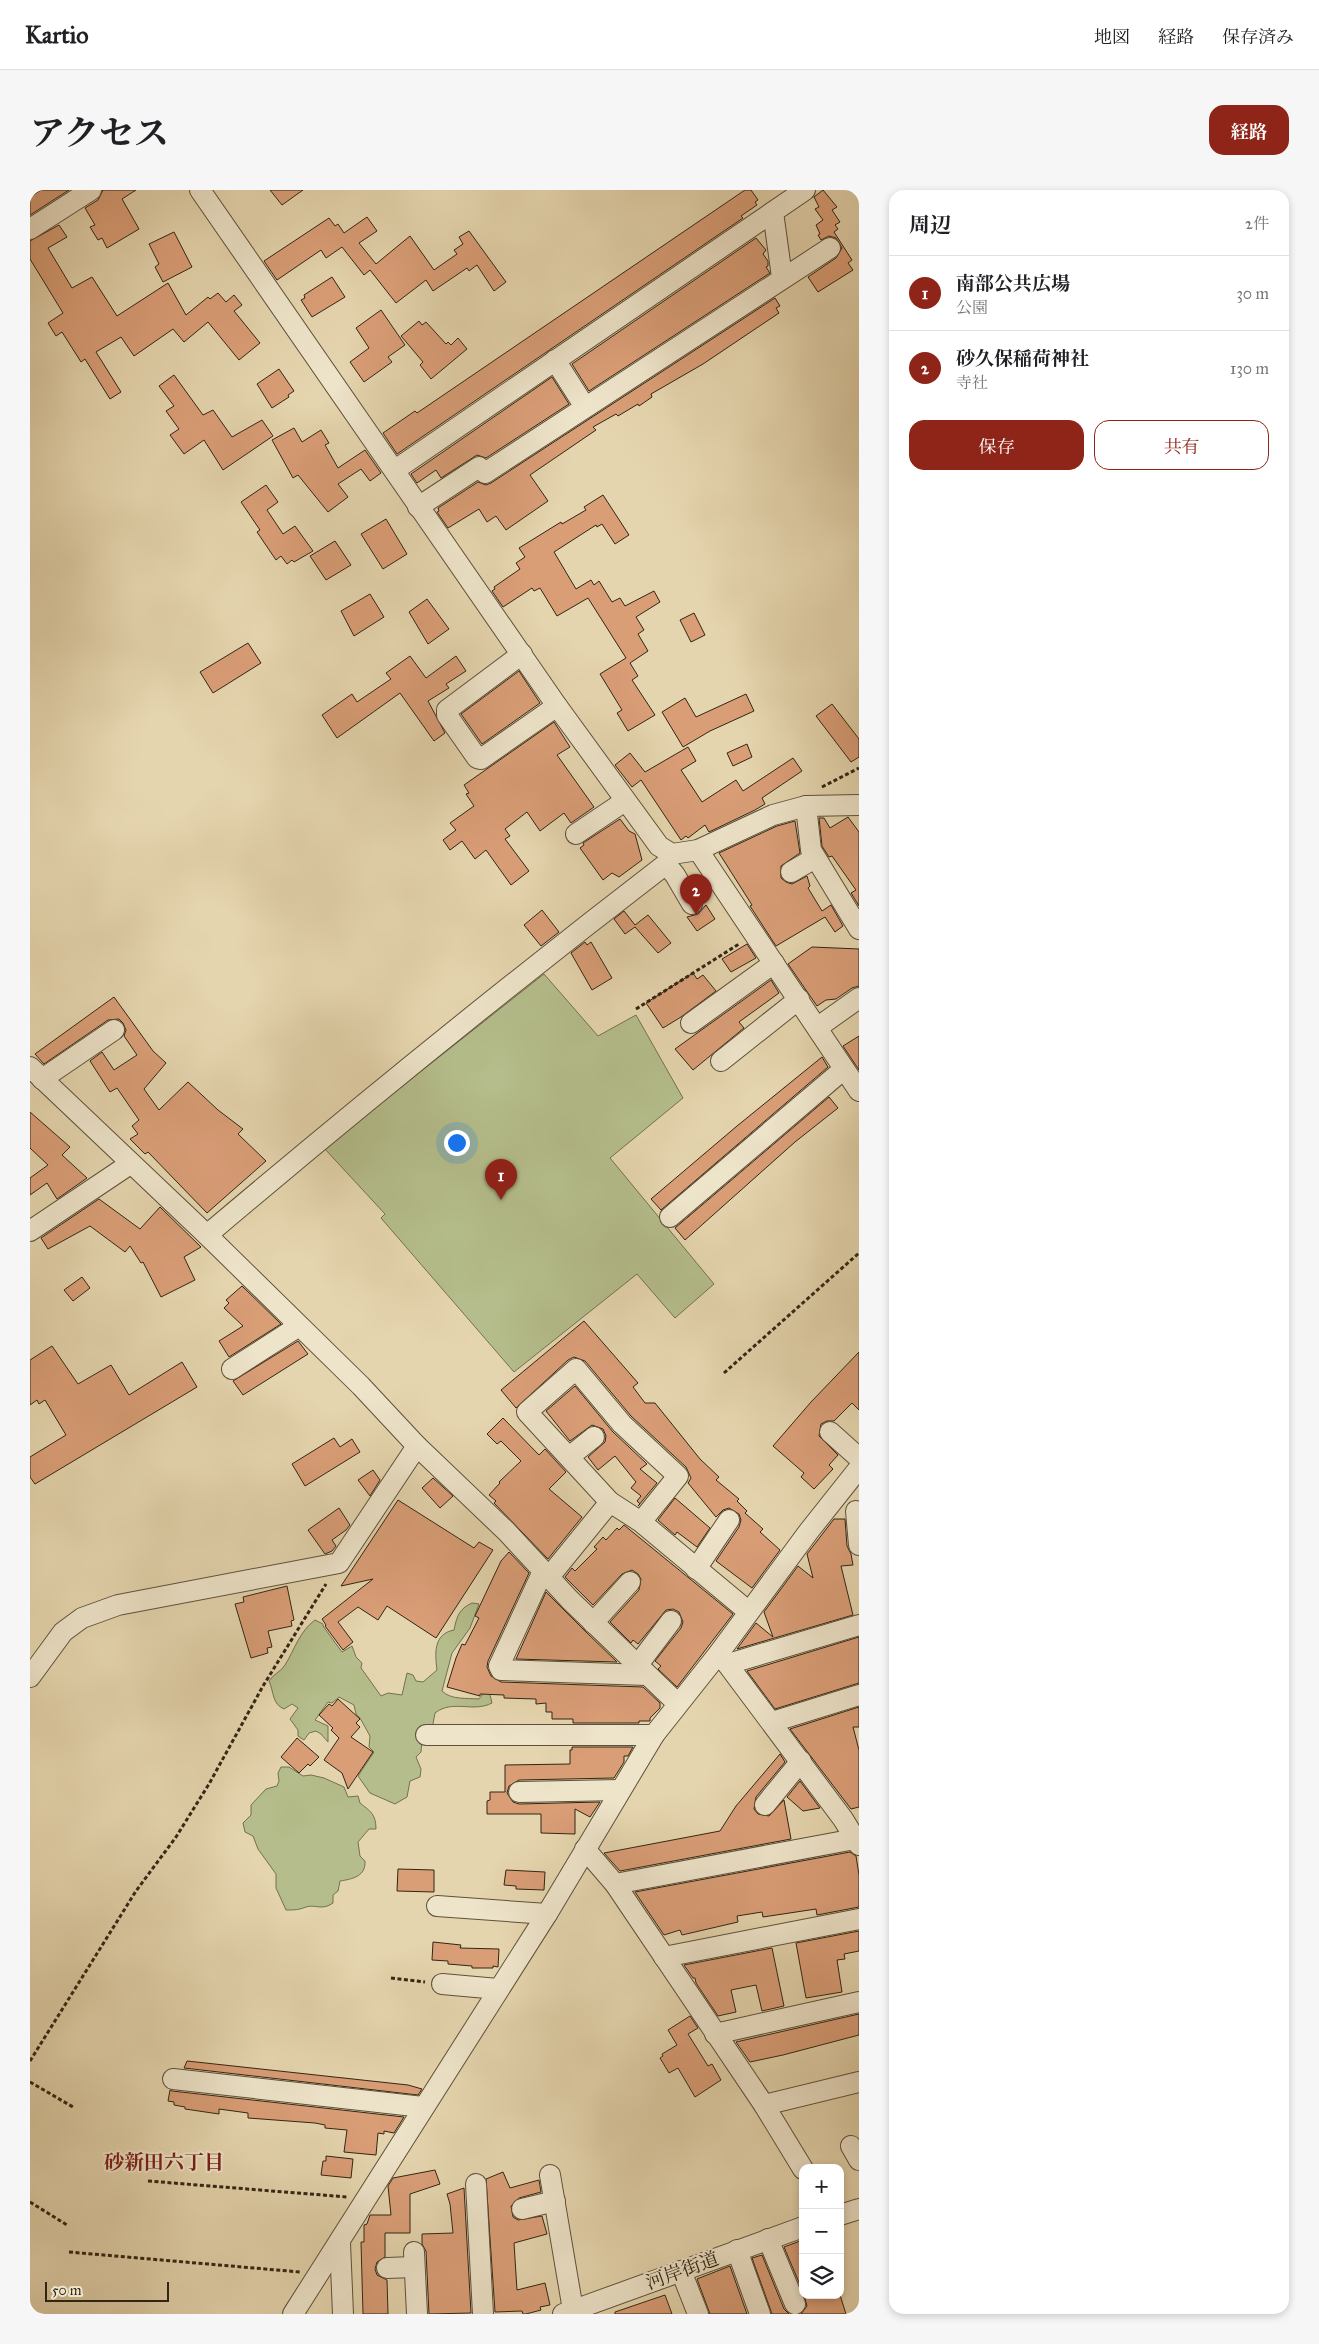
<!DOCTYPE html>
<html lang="ja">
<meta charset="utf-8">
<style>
body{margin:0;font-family:"IM FELL Great Primer","Noto Serif JP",serif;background:#f6f6f6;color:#202124}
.controls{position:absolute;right:15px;bottom:15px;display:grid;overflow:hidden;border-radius:10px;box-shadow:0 2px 8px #0003}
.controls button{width:45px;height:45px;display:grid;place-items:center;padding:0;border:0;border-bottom:1px solid #e0e0e0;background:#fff;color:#202124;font:25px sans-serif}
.scale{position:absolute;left:15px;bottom:12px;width:124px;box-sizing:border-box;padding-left:5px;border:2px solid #312514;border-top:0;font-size:14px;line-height:18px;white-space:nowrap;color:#312514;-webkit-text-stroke:4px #eee4ca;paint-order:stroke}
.you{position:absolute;left:426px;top:952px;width:18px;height:18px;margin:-12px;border:4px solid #fff;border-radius:50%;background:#1a73e8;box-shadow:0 0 0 8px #1a73e833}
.badge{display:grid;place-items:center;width:32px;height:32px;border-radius:50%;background:#8f2418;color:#fff;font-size:16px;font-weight:700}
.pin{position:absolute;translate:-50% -41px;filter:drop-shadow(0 1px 2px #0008)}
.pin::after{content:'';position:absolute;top:26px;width:18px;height:15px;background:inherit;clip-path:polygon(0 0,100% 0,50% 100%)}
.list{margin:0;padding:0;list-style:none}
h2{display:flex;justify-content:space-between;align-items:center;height:65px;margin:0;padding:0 20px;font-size:21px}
h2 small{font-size:16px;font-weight:400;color:#757577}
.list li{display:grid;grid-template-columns:32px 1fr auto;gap:15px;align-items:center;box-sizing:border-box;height:75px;padding:0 20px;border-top:1px solid #e0e0e0}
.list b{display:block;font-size:19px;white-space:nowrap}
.list p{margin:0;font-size:16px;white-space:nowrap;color:#757577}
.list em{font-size:16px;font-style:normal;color:#757577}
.actions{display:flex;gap:10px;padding:15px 20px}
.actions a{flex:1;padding:11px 0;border:1px solid #8f2418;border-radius:15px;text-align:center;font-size:18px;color:#8f2418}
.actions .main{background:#8f2418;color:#fff}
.icon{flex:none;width:28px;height:28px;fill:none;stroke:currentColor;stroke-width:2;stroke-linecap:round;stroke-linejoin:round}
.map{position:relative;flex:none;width:829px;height:2124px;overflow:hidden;border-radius:15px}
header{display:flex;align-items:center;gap:30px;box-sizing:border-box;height:70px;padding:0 25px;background:#fff;border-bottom:1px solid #e0e0e0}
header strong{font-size:24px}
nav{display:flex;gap:28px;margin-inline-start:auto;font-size:18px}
.intro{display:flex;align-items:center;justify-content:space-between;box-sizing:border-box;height:120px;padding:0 30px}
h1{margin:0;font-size:35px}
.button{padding:12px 22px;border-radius:15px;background:#8f2418;color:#fff;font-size:18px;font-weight:700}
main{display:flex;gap:30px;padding:0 30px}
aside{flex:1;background:#fff;border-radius:15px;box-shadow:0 2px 8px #0003}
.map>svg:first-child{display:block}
</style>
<header>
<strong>Kartio</strong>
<nav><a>地図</a><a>経路</a><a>保存済み</a></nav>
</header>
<div class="intro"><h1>アクセス</h1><a class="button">経路</a></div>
<main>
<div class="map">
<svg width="829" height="2124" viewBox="0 0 829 2124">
<rect width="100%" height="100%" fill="#e5d5ae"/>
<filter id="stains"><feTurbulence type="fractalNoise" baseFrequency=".004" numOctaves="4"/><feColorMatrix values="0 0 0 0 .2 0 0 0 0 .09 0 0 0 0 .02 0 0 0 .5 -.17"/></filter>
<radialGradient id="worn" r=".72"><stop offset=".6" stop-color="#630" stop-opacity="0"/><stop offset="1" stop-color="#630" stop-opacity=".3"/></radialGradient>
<g fill="#b4bd8b" stroke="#727150">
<path d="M514,784L568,846L606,825L653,908L580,968L684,1094L645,1128L607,1084L484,1182L351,1028L355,1024L294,958Z"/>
<path d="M442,1413L449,1414L440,1438L422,1463L412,1501C421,1510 437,1508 449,1509L453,1504L457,1502L460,1505L462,1513C443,1523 423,1509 405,1523L402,1539L392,1549L391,1562L386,1567L391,1579L390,1587L380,1591L377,1607L365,1614L340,1603L328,1586L344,1562L339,1557L340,1546L330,1528L326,1524L324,1515L309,1507L302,1513L298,1512L285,1530L298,1536V1552L291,1544L286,1541L279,1543L274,1550L268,1546V1540L260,1529L268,1518L262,1514L254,1519C242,1514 244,1502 239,1491C243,1484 251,1482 255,1475C265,1459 269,1442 285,1430L293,1434V1436L312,1462L322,1456L326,1467L332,1473L331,1478L351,1506L358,1503L372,1505L377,1483L383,1485L386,1491L393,1492L407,1480C405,1464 403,1444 424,1440C427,1426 429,1419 442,1413Z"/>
<path d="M251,1577H259L273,1586L281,1585L294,1588L314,1597L318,1607L328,1606L330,1613C340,1621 346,1624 346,1639H339L328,1652L330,1666L335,1671C336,1686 323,1689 310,1691L308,1701L303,1705V1713C292,1721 285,1714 276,1717C268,1720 265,1720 256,1720L246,1698V1684L228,1659L223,1646L215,1642L213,1633L221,1625V1615L236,1599L247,1596L249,1591L248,1583Z"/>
</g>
<g fill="#da9e77" stroke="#312514">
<path d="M11,0H39L0,25V7Z"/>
<path d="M73,0H106L92,9L109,39L77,58L72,48L68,50L60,37L65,35L55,18L68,10Z"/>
<path d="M240,0H273L252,15Z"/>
<path d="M715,0H721L728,10L725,12L727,15L711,26L713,28L367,264L353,243L385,221L387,223Z"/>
<path d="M793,0L807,17L802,20L810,32L805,35L808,39L804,42L822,70L818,73L823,80L788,102L778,87L806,68L812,58L806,48L799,46L791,50L788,45L790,44L786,35L793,30L785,19L789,17L784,7Z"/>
<path d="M337,27L347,41L329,53L346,74L380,46L404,80L427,64L424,60L433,54L429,47L439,41L476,92L464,101L447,75L439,81L437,78L403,101L396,90L366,113L340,80L334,85L312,57L296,68L291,60L247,90L234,71L299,28L305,36L308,34L314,43Z"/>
<path d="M29,35L37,47L18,58L42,98L62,87L87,126L138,93L156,125L178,107L180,109L188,103L196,112L204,105L212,115L204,121L230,153L209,170L178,132L154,152L143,139L104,166L91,147L66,162L91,202L80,209L55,169L51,172L32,142L26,146L18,133L33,123L0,69V51Z"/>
<path d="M144,42L162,77L133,92L125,77L129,74L119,54Z"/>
<path d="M726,48L736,60L733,64L738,71V76L736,77L740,83L559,201L542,174Z"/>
<path d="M302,87L315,107L282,127L271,110L275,108L274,105Z"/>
<path d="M745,108L750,116L746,118L749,123L673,174L621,204L622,207L609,216L608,214L588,226L586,224L563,237L566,240L500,285L518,311L476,340L466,326L457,332L449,319L418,338L407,322L409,321L408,318L448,292L456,295L461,293Z"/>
<path d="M351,120L375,155L358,167L362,172L334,192L320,172L339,158L326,138Z"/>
<path d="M389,131L392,135L396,132L416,154L418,152L421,155L428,148L437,159L401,189L390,175L393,172L371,146Z"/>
<path d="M249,179L264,201L258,205L259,207L242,218L227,194Z"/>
<path d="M144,185L173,225L183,220L202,247L232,230L243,246L193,280L174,250L154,264L140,245L149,239L136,221L144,216L129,196Z"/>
<path d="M522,187L539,214L456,268L447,265L411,288L406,280L387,293L381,284Z"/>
<path d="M264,238L272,252L291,240L299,253L295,255L308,278L335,260L351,283L340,291L331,279L308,294L318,307L298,322L268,285L263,288L242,250Z"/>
<path d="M236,295L248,312L237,320L253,344L265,336L283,361L264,372L262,370L257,374L251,366L246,370L227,342L230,340L211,312Z"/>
<path d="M573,305L599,345L585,354L572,334L567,337L566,335L524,362L546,399L561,390L564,395L569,391L582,412L590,408L595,416L624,401L630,412L606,427L614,440L608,444L618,461L600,473L608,486L602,490L625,525L598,541L587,523L592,520L570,484L596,468L558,408L527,426L510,398L504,401L502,398L473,417L462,401L465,399L464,397L490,379L486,373L495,367L489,358L531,332L532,334L556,320L554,317Z"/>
<path d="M356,329L377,364L353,379L331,344Z"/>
<path d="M305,351L321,375L296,390L280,366Z"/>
<path d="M340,404L354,427L324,446L311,421Z"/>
<path d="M397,409L419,439L398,454L379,422Z"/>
<path d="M664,423L675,445L661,452L650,430Z"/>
<path d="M218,453L231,473L183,503L170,482Z"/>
<path d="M380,466L396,488L426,466L436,481L416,494L419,498L398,511L415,543L404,551L370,503L307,548L292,525L322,504L327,512L361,489L356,483Z"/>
<path d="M489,481L510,513L452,554L431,524Z"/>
<path d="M716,504L724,521L680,541L653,557L632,522L655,508L666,527Z"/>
<path d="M802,514L829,549V567L821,572L786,526Z"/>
<path d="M524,532L540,557L527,565L564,617L541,633L534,623L510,641L497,622L475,639L480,646L475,649L499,681L481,695L456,660L445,669L432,651L420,660L413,650L426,640L420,633L444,616L436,604L439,603L434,595Z"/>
<path d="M717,554L722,567L703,576L697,563Z"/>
<path d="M658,557L666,571L651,580L672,612L706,590L713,601L763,568L772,581L732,608L735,614L725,620L679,642L675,635L658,648L656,646L651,650L611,590L602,597L585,575L600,563L615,582Z"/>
<path d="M818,627L829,642V716L821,703L826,700L802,666L799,667L792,656L789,628H794L800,638Z"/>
<path d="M590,629L599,641L605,644L612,670L589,687L582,683L573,690L550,658L554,655L553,653Z"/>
<path d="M765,631L770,663L751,676V688L756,692L762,694L777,686L780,696L778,698L792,721L801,715L813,736L805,742L795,727L746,756L720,716L722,715L689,663L747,636Z"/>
<path d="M676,715L685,729L667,741L657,727L668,724Z"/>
<path d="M512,720L529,742L511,756L494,735Z"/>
<path d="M594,721L605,735L618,725L641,753L628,763L605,737L595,744L584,729Z"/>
<path d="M555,752L557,755L561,752L582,788L562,800L541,763Z"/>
<path d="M717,754L726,768L701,782L692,769Z"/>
<path d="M782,757L829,759V796L822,798L806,809L796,810L787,816L758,774Z"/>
<path d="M663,783L667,789L673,785L686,801L651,827L633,838L616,813Z"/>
<path d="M741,790L749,803L709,832L714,838L663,880L645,859Z"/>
<path d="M84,807L123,861L136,873L114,899L129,920L158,892L188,920L213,939L208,944L236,971L177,1023L118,962L115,964L100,949L108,944L102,936L109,930L87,898L80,902L60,871L72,862L84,880L107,865L94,846L96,840L93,833L89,829L78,830L14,874L5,864Z"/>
<path d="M829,846V880L813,856Z"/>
<path d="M792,867L798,877L631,1020L621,1009L707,936Z"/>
<path d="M799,907L808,918L765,952L655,1050L645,1038Z"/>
<path d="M0,922L40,957L32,965L57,988L27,1009L17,993L0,1005V988L18,975L0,958Z"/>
<path d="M69,1009L110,1039L130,1017L171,1057L154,1067L165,1090L131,1107L113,1072L111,1073L100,1056L95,1062L60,1036L18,1059L11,1048Z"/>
<path d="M52,1087L60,1098L43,1111L34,1100Z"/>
<path d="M212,1096L251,1134L199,1167L189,1151L213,1136L194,1118L199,1113L196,1110Z"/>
<path d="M554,1131L608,1193L603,1197L615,1213H625L670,1269L689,1287L686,1290L709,1309L707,1311L717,1321L715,1323L733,1339L730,1342L750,1360L722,1398L686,1371L709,1337L711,1330L709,1324L699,1318L693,1320L686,1327L658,1293L661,1288L656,1277L601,1226L555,1171L544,1167L538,1170L486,1218L471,1200Z"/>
<path d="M268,1151L278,1164L213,1205L203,1191Z"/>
<path d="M22,1156L48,1194L81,1175L99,1205L152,1172L167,1197L5,1294L0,1287V1267L36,1245L15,1210L9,1214L7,1210L0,1215V1170Z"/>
<path d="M829,1162V1220L822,1213L804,1231H797L791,1234L789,1246L808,1265L799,1275L803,1279L784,1299L771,1287L774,1283L743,1256L781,1212Z"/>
<path d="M545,1196L583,1242L617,1274L610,1279L627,1293L608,1316L610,1314L607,1311L611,1306L601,1298L606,1292L585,1266L568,1280L558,1267L575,1252L576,1246L573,1239L562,1235L540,1251L516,1221Z"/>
<path d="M473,1228L509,1265L515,1259L536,1282L519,1299L552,1327L518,1369L464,1313L466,1311L459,1305L470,1293L469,1292L491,1271L471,1251L467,1254L457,1244Z"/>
<path d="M304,1248L310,1257L322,1249L330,1262L275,1296L262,1274Z"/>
<path d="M343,1280L350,1290L340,1306L328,1290Z"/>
<path d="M403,1288L423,1306L410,1318L392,1298Z"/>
<path d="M645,1308L680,1338L667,1357L647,1342L645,1345L628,1330Z"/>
<path d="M368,1310L444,1358L449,1352L463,1360L406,1448L357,1416L348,1430L328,1417L308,1432L323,1452L313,1460L295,1436L296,1435L292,1429L343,1389L311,1396Z"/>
<path d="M309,1318L320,1335L316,1340L302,1350L306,1356L302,1361L295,1364L278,1340Z"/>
<path d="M804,1329H815L817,1356L821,1364L823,1375L811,1376L823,1425L707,1459L726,1433L743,1447L734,1422L768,1376L783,1388L777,1364Z"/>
<path d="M594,1335L703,1424L647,1497L628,1479L631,1476L625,1471L651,1438L653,1432L649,1422L643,1419L636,1420L608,1454L603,1450L601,1453L580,1432L609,1400L611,1389L608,1384L602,1380L592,1384L563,1415L535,1387L542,1378L545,1381L567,1359L564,1357L573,1347L576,1350L587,1338L589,1340Z"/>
<path d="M479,1362L499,1383L458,1471L457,1477L461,1486L471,1492L613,1497L630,1513V1518L620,1528V1531H609V1533H543V1529H522V1522H516V1513L506,1514V1509L474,1508V1505L450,1504V1506L417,1497L426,1468L432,1454L435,1455L449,1428L445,1426L471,1371Z"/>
<path d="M257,1396L264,1430L261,1431L262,1436L238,1441L242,1457L237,1458L238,1463L221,1468L205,1414L214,1412L213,1407Z"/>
<path d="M516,1402L555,1441L587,1472L486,1469Z"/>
<path d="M829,1447V1493L745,1519L717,1481Z"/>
<path d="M308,1509L330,1529L326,1533L330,1537L321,1547L343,1562L318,1599L312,1583L294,1570L309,1548L301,1540L303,1538L289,1525L299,1514L302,1516Z"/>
<path d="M829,1517V1537H823L829,1560V1617L821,1619L760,1539Z"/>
<path d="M267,1548L289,1567L280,1576L278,1574L269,1583L251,1567Z"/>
<path d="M542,1557H603L598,1566H594V1572L584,1588L489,1590L479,1596L477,1603L483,1612L489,1614L570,1612L560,1627L545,1619V1644L511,1643V1624H457V1611L460,1610V1602H475V1575L540,1574V1560H542Z"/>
<path d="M750,1564L755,1572L726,1607L724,1619L728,1624L739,1626L754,1610L761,1649L590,1681L574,1663L690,1641L706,1616Z"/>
<path d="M770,1591L790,1618L773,1621L757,1607Z"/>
<path d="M820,1662L826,1666L829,1685V1717L787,1725L786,1719L733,1727L732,1722L707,1726L708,1732L652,1745L650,1740L634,1745L605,1702Z"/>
<path d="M368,1679L404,1680V1702L367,1701Z"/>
<path d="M476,1680L515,1682L514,1700L486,1699V1696L474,1695Z"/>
<path d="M829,1741V1761L814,1764L815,1769L807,1770L812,1802L776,1808L766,1753Z"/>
<path d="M403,1752L431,1755L430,1758L469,1759L468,1777L463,1776V1778H442V1776L418,1774V1771L402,1770Z"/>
<path d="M742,1758L754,1816L732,1821L726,1795L701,1800L706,1822L688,1826L666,1793L665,1788H663L654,1775Z"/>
<path d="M829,1824V1845L753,1865L720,1872L706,1852Z"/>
<path d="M660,1826L668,1838L658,1844L678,1876L682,1874L691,1890L665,1907L648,1878L639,1883L630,1868L633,1866L632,1864L647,1855L638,1840Z"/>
<path d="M157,1871L378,1895L392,1899L388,1905L154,1878Z"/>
<path d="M140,1900L142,1901L374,1927L364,1943L354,1941V1944L348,1943L346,1965L314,1962L317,1940L295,1938V1935L285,1933L218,1928V1923L189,1919V1924L155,1919V1917L144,1915V1912L138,1911Z"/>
<path d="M296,1966L323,1969L321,1988L291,1985L293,1971H296Z"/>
<path d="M405,1980L410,1994L380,2004V2043H355V2067L347,2072L345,2079L347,2085L357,2090L358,2124H333L331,2052H334V2035L337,2034L340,2025H361L358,1996L363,1988Z"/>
<path d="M473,1982L480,1998L509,1990L511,2002L489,2008L481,2016L483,2027L488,2030L512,2026L517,2044L484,2053L487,2100L515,2093L520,2115L510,2117L511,2120L496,2124H493L492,2121L465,2122L456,1989Z"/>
<path d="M434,1998L441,2123L399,2124L396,2061L392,2054V2044L423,2043L420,2014L417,2004Z"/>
<path d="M773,2050V2102L754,2057Z"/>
<path d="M732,2065L754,2119L759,2124H742L722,2068Z"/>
<path d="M700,2076L717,2124H680L667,2089Z"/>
<path d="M635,2105L642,2124H585V2122Z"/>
<path d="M774,2105H810L816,2124H771L777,2116Z"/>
</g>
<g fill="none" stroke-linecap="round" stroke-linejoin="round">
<defs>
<g id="minor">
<path d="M170,0L527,516L629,656L642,664L668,660L743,625L776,616L829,615"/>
<path d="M743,22L752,87"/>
<path d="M0,39L61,0"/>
<path d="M525,170L555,217"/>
<path d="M365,280L775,0"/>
<path d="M388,317L449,277L455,283L800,58"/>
<path d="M492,464L417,520V525L447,568L451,569L527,516"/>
<path d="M776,616L781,660L829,739"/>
<path d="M546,644L595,611"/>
<path d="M668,660L829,901"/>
<path d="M636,674L645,685L662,714"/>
<path d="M761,682L785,668"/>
<path d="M661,833L744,773"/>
<path d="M788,837L829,808"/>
<path d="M691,871L769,809"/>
<path d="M0,877L177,1045L331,1196L387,1256L477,1342L540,1410L647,1513"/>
<path d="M12,889L84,840"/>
<path d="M640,1027L814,879"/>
<path d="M0,1041L100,974"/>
<path d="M177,1045C327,918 480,794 636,674L642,664"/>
<path d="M202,1179L269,1136"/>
<path d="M800,1242L829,1268"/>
<path d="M539,1267L564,1247"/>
<path d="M826,1321L829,1355"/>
<path d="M611,1332L648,1286L592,1234L546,1179L497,1222L580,1312L611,1332L719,1422"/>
<path d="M666,1379L699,1330"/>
<path d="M513,1381L469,1476L471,1480L617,1485"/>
<path d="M519,1387L580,1312"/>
<path d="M563,1433L600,1392"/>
<path d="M689,1463L813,1629L829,1655"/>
<path d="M698,1474L829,1435"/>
<path d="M607,1476L641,1431"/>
<path d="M0,1487L33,1442L52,1428L88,1415L309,1373L387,1256"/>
<path d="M742,1532L829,1505"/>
<path d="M396,1545H624"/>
<path d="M489,1602L590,1600"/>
<path d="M735,1615L771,1571"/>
<path d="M555,1659L585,1694L734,1915L773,1979"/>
<path d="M585,1694L825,1649"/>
<path d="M407,1716L517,1724"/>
<path d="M634,1767L829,1729"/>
<path d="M412,1794L468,1799"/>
<path d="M685,1844L829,1812"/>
<path d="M143,1889L393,1917"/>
<path d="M734,1915L829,1892"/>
<path d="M821,1956L829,1970"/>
<path d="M520,1985L543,2120"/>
<path d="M446,1994L453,2124"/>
<path d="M492,2019L525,2011"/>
<path d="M810,2025L829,2019"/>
<path d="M738,2049L765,2114"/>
<path d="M310,2053L313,2124"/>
<path d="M707,2060L730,2124"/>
<path d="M384,2062L387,2124"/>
<path d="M357,2078L384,2077"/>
<path d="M651,2081L668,2124"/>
<path d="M263,2124L517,1724L624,1545L689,1463L779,1341L829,1278"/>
<path d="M533,2124L773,2037"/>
</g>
</defs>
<use href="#minor" stroke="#5e513a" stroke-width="22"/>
<g stroke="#312514" stroke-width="3" stroke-dasharray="4 2.5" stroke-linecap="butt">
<path d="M792,597L829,578"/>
<path d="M606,819L709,754"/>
<path d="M694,1183L829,1063"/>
<path d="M361,1788L395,1792"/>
<path d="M0,1871L106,1701L146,1647L179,1594L233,1496L296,1394"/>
<path d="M0,1892L43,1917"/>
<path d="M118,1991L317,2007"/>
<path d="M0,2012L37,2035"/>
<path d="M39,2062L270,2082"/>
</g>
<use href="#minor" stroke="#eee4ca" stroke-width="20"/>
</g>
<g text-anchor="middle" stroke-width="4" stroke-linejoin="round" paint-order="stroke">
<g font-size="19" fill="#312514" stroke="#eee4ca">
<text transform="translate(652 2080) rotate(-20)" y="7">河岸街道</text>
</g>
<g font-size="20" font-weight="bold" fill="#7a1f14" stroke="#eee4ca">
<text x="134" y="1979">砂新田六丁目</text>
</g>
</g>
<rect width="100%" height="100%" filter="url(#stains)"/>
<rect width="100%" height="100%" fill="url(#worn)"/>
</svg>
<div class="controls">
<button>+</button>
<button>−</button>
<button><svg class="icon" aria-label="layers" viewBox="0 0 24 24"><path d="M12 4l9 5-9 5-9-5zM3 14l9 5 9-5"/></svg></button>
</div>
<div class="scale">50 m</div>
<div class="you"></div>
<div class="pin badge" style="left:471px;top:1010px">1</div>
<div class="pin badge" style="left:666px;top:725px">2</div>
</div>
<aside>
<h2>周辺<small>2件</small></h2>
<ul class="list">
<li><span class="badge">1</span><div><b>南部公共広場</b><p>公園</p></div><em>30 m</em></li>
<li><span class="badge">2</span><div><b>砂久保稲荷神社</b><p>寺社</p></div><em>130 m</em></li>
</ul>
<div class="actions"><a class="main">保存</a><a>共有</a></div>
</aside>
</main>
